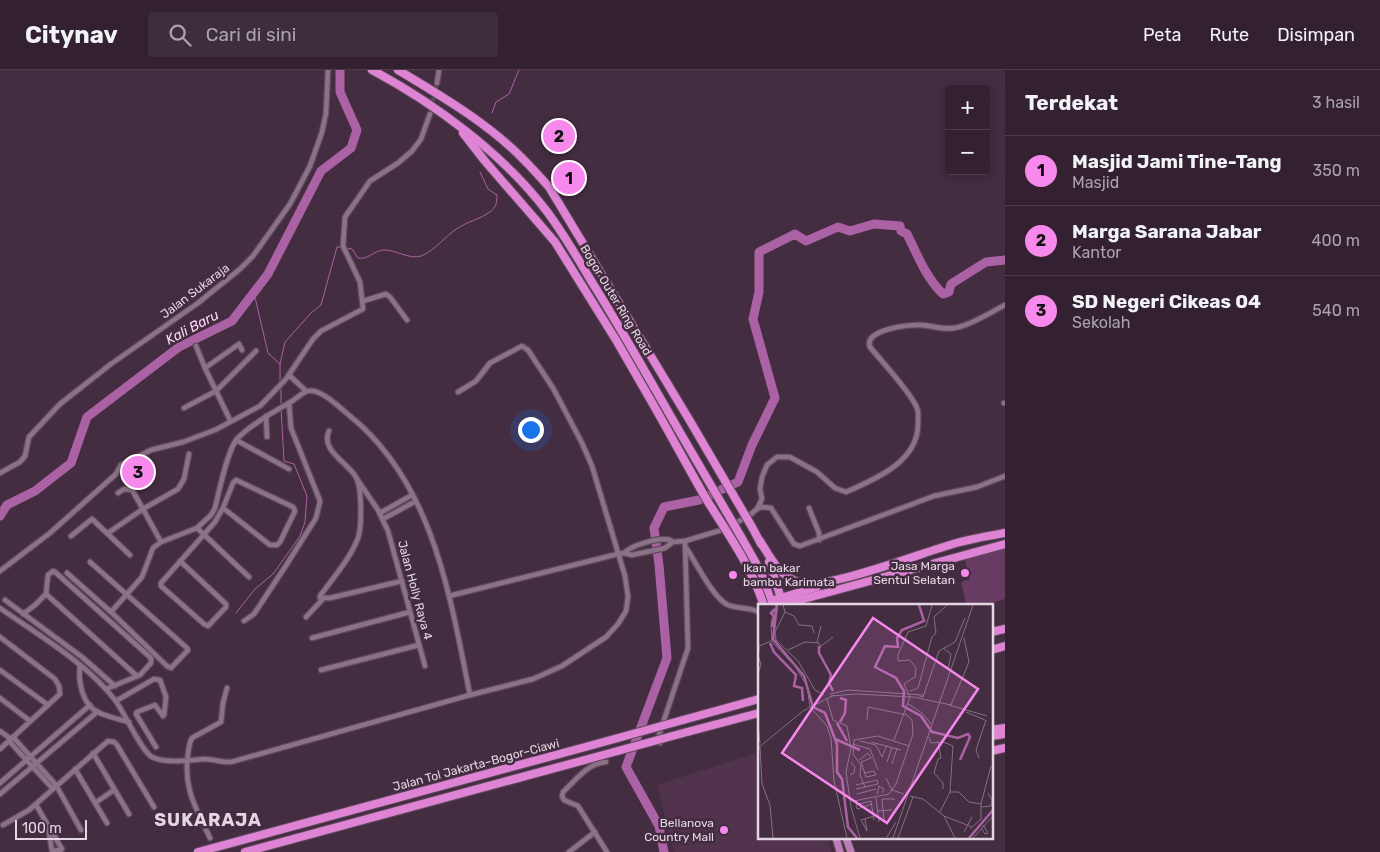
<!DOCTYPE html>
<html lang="id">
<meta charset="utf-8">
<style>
body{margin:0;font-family:Rubik,sans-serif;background:#3e2e3d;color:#f1f3f6}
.controls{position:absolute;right:15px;top:15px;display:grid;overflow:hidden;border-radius:5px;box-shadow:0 2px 12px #0003}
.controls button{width:45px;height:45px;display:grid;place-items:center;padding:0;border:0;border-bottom:1px solid #4e3e4d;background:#332131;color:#f1f3f6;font:25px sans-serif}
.scale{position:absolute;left:15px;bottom:12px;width:72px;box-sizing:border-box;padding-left:5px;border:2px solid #e5d6e3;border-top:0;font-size:14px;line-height:18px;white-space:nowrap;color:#e5d6e3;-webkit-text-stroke:4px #442c41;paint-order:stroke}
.you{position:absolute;left:530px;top:359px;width:18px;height:18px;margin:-12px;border:4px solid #fff;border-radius:50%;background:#1a73e8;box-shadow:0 0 0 8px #1a73e833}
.badge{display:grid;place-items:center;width:32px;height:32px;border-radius:50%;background:#f788ec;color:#111;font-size:16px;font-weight:700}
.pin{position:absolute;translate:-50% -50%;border:2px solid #fff;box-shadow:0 1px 5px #0006}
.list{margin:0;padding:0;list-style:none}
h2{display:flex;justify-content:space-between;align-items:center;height:65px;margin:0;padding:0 20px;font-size:21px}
h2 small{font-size:16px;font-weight:400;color:#a9a3ab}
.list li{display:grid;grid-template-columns:32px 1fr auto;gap:15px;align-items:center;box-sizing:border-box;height:70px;padding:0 20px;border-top:1px solid #4e3e4d}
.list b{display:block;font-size:19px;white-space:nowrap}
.list p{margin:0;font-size:16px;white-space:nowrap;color:#a9a3ab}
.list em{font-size:16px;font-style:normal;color:#a9a3ab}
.icon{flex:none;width:28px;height:28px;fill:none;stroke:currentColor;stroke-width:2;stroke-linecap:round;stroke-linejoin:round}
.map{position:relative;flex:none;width:1005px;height:782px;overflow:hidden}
header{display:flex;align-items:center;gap:30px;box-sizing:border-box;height:70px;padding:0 25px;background:#332131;border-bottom:1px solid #4e3e4d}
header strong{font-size:24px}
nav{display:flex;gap:28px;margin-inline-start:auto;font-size:18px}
.search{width:350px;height:45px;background:#3e2e3d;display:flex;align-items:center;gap:12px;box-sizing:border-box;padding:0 18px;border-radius:5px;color:#a9a3ab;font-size:19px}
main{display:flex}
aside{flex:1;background:#332131}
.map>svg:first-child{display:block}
</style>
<header>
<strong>Citynav</strong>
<div class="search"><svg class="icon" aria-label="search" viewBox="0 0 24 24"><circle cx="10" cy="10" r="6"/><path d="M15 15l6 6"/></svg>Cari di sini</div>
<nav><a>Peta</a><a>Rute</a><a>Disimpan</a></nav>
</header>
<main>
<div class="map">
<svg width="1005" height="782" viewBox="0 0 1005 782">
<rect width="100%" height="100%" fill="#442c41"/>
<path fill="#51334d" d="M759,682V768H828L831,782H674L657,715Z"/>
<path fill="#683b63" d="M1005,474V529L980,536H967L961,512L970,509L964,486Z"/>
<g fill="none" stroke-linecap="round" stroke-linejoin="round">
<g stroke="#ab62a4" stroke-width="1">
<path d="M492,43L496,32L509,24L519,0"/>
<path d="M346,178L352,179L358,188C367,190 374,181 383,180C395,179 409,190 421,186C436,180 445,166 458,158C468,151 481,149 490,142C496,138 497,132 497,125L488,119L480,102"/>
<path d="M254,223L268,283L280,294V312"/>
<path d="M280,294L285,272L311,243L321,235L337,177H340"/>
<path d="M281,318V334"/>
<path d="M236,543L255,519L273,504L300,466L305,452L307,426L294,394L284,391L281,338"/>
</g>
<g stroke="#ab62a4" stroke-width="9">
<path d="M0,446L7,435L35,421L71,393L87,347L179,277L232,251L268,204L321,101L351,78L357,60L340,22V0"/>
<path d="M664,782L659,756L626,697L667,588L659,495L654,458L664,437L699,430L738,412L752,375L775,328L753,249L759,222V182L795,164L806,171L838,157L850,161L874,154L900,156L901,161L907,164C917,184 926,208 943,224L949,222L951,214L986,192L1005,190"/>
</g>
<path stroke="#5c4659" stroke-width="4.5" stroke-dasharray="4.5 2" stroke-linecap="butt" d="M430,44L437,13"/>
<defs>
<g id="minor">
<path d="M437,13L439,0"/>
<path d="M363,231L386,224L390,227L407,250"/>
<path d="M196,276L205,298L230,350"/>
<path d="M205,298L239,274L242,280"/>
<path d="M289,305L306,321"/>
<path d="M1004,333H1005"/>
<path d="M184,338L216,321L256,281"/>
<path d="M266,346L267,367"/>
<path d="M329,361C320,380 347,392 356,407C362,418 362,456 358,468C350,489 333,508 320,526V528H330L402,511"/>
<path d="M236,370L289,399"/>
<path d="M121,395L128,408"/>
<path d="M0,403L20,392L25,386L29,367L60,334L111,294L198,233L240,199L253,186L290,134L310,96L322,62L326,43L328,0"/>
<path d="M357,409L378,440L388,461L425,596"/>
<path d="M118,423L124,419L132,420L143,439L178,419L184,409L189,384"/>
<path d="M809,438L819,463V470"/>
<path d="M757,439L762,437L771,438L794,474L800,476L934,426L977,417L1005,406"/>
<path d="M380,443L412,425"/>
<path d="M383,449L416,431"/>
<path d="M197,458L249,507"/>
<path d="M108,463L143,439L161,472"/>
<path d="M71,466L92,449L130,485"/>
<path d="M687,479C696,493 714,529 728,535C738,539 749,537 759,542"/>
<path d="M624,483C632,475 659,467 670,470L673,472"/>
<path d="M180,491L226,534V537L208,556L204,554L161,516V513L215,452L223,438L270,475H277L280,472L295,441L293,437L236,410L233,413L223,438"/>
<path d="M0,501L50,463L116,404L121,395L151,380L183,372L215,360L260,336L286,309L313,269L321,261L363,239L360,212L343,176L345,147L370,111L398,93L412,81L421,69L430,44"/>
<path d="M67,503L111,542L167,596L171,598L188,580L187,578L90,492"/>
<path d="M46,524L137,606"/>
<path d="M449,526L618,484L624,483L632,485L665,478L673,472L685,471L728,458L751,444L757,439L762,429L760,419L762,407L767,395L777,387H790L817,402L835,418L846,422C876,409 919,391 918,353C918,348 919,342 917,338C910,321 882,292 870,277C863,260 909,254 921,255C934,256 947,261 959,257C975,253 991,242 1005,235"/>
<path d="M5,530L82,587L115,616"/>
<path d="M0,538C37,564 88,594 115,630C125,643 141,681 152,687C166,694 190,690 205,689C214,689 222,693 231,692L470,625L533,609L562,596L606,567L618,554L626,541L628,527L625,506L592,396L582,373L553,318L528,280L522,276L490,293L476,311L458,322"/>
<path d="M111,542L142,507L153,478L161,472L197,458L211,445L215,438C219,422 227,381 237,369C250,355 273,342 289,333C295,330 299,325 305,322C318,315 340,338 350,346C433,413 450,526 470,625"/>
<path d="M23,544L35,535L46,524L48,505L53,501L55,502L151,588V593L140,605L106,619"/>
<path d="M306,547L322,530"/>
<path d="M244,551L254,544L287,494L316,448L320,431L291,358L289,333"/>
<path d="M0,567L55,609L59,616L60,624L0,679"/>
<path d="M312,568L410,542"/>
<path d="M80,595C78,611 82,635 98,642C107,647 119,649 129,652"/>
<path d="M0,600L48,635"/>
<path d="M321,600L419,575"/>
<path d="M0,628L30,651"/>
<path d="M116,631L154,609L160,610L166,627L164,645L163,646L155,635L137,642L136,644L156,677"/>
<path d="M0,661L11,669"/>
<path d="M13,667L56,715L81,760"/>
<path d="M9,671L53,719"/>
<path d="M660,673L658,668L688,578L685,471"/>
<path d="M93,683L129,744"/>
<path d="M606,692C589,692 575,711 563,722L562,726L564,730L578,736L607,782"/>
<path d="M75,699L107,753"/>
<path d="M0,713L90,635"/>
<path d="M0,724L97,642"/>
<path d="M95,733L114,720"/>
<path d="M36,735L62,779L61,780L52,781L48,756"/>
<path d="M3,755L29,740L108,671L114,672L117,675L154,737"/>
<path d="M210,768C196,738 183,719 188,684C189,678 189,673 192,668L221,652L223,633L227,618"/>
<path d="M569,782L595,762"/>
</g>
<g id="primary">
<path d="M836,768L840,782"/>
<path d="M846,768L851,782"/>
</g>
<g id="motorway">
<path d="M372,0C434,33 502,83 545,139C562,161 576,185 590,209C621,258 649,309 678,359"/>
<path d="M398,0C441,26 488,53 523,89C532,98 541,108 549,117L690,351"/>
<path d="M463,63L484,90L555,172L616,270L646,322"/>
<path d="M752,457L761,474"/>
<path d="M740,465L761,502L771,531L817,517"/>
<path d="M760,471C770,487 779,506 798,512C825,521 921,483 953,474C970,469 988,466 1005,463"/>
<path d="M769,492L781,528"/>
<path d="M778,536L1005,474"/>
<path d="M991,562L1005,559"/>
<path d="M991,580L1005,576"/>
<path d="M683,650L759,629"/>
<path d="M991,660L1005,658"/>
<path d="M687,662L759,643"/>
<path d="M991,666L1005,664"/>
<path d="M991,681L1005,678"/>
<path d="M198,782L589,676"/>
<path d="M245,782L592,688"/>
</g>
</defs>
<use href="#minor" stroke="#5e4a5c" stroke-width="7"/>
<use href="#primary" stroke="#5e4a5c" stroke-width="9"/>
<use href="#motorway" stroke="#5e4a5c" stroke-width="10"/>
<use href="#minor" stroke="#8d7189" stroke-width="4.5"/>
<use href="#primary" stroke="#be7cb7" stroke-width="7"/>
<use href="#motorway" stroke="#df83d5" stroke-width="8"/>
<defs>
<g id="motorway-bridge">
<path d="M646,322C667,358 687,396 708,432C729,465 752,498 764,536"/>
<path d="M690,351L752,457"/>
<path d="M678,359L740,465"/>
<path d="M589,676L683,650"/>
<path d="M592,688L687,662"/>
</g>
</defs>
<use href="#motorway-bridge" stroke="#5e4a5c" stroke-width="10" stroke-linecap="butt"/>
<use href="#motorway-bridge" stroke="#df83d5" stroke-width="8"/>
</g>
<g fill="#f788ec" stroke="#442c41" stroke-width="2">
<circle cx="965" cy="503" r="5"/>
<circle cx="733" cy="505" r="5"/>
<circle cx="724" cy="760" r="5"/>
</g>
<g text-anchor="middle" stroke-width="5" stroke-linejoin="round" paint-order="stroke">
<g font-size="12" fill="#e5d6e3" stroke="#442c41">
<text transform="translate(195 221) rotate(-37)" y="4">Jalan Sukaraja</text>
<text transform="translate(616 230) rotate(59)" y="4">Bogor Outer Ring Road</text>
<text transform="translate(415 520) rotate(75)" y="4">Jalan Holly Raya 4</text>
<text transform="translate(476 695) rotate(-15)" y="4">Jalan Tol Jakarta–Bogor–Ciawi</text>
</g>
<g font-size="12" fill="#e5d6e3" stroke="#442c41" text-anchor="end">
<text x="955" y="500">Jasa Marga<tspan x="955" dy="14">Sentul Selatan</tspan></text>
<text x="743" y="502" text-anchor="start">Ikan bakar<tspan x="743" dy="14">bambu Karimata</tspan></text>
<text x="714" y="757">Bellanova<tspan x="714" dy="14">Country Mall</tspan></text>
</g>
<g font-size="14" font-style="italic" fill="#fad3f5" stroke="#442c41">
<text transform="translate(192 257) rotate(-28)" y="5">Kali Baru</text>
</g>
<g font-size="18" font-weight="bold" letter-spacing="1" fill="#e5d6e3" stroke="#442c41">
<text x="208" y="756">SUKARAJA</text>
</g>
</g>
<g transform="translate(758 534)">
<rect width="235" height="235" fill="#442c41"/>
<path fill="none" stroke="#ab62a4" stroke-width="2.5" d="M19,1L15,35L46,72L55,103L67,109L79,140V168L84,175L90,223L99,234M161,1L166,17L144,26L139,34L140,43L127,42L117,63L138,74L146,87L145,102L163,112L174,128L200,134L210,130L212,133L202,156M14,23L16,12L13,9L17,5M12,39L16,48L38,71L36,82L44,84L45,97M61,42V49L73,71L71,79L75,87M82,118L87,109L88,96L82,94M79,119L89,137M77,135L102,146M211,234L235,206"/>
<path fill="none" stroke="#847082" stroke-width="1" d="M18,1L13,19L14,38L37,62L49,82L52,103L69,122L73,134L76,177L89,234M25,1L27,8L17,28L18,36L40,57L57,86L66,91M27,8L36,12L41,21L54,22L56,29M59,38L63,22M63,42L75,33M185,44L193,50L190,66M30,46L47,38L61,39L63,44M1,47V42L13,37M0,52L3,60L0,70M169,82L181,47L197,38L207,14M152,87L160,84L174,33L178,29L176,13L189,1M72,90L90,86L165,91M73,92L98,90L155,93L193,101L211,58L206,34M161,92L165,93L169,81M69,95L75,116L89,122L93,144L88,168L93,203L102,234M149,99L164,109L173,120M191,101L229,112M208,108L227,116M0,120L2,139M171,133L173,139L185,138L195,142L192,188L182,208M136,136L152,93L146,80L157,73L158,64L152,56L140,57V51L150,28L168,22L174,1M102,137L118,141L124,153L129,141M113,138L143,146M180,138L183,154M95,140L112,145L120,166M2,143L4,180L12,201L15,234M0,144L45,107L76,91M183,154L180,155L176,169L185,179V185M221,154L218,146L228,116M101,156L110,149L113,154L103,158L108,173L118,171L116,167L107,169M129,158L134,143M134,160L139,144M92,171L96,169L97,163L93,158M128,174L134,186L146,190M107,183L102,171L103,161L95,150L96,136L120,132L151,142M98,185L120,180L119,176L98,181M192,188H201L211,198L223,200L233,162M99,190L118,185M119,190L121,182L126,185L124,189M152,192L165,195L186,212L214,223M118,194L121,218M96,197L131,190L138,180L155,130L154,116L149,111L110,103L109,116M98,201L113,197L116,216M98,201L99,205L114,200M223,203L233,202L234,196L230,189M119,207L134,206M186,212L197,234M107,215L109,227L103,216L116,212M126,216L124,195H137M223,224L227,230L230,229L225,221M212,225L223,215V200M206,228L214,213M129,233L138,218M135,234L215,1M140,234L155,193M215,234L235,212"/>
<path fill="#f788ec" fill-opacity="0.15" stroke="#f788ec" stroke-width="2.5" d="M115,14L220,85L129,219L24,149Z"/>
<rect width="235" height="235" fill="none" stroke="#e5d6e3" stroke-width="2.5"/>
</g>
</svg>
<div class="controls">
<button>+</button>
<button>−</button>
</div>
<div class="scale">100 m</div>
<div class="you"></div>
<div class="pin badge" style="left:569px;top:108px">1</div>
<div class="pin badge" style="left:559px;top:66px">2</div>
<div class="pin badge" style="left:138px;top:402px">3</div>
</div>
<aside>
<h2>Terdekat<small>3 hasil</small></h2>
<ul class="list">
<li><span class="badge">1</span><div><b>Masjid Jami Tine-Tang</b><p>Masjid</p></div><em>350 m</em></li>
<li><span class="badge">2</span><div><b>Marga Sarana Jabar</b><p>Kantor</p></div><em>400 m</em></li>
<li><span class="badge">3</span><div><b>SD Negeri Cikeas 04</b><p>Sekolah</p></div><em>540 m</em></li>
</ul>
</aside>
</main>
